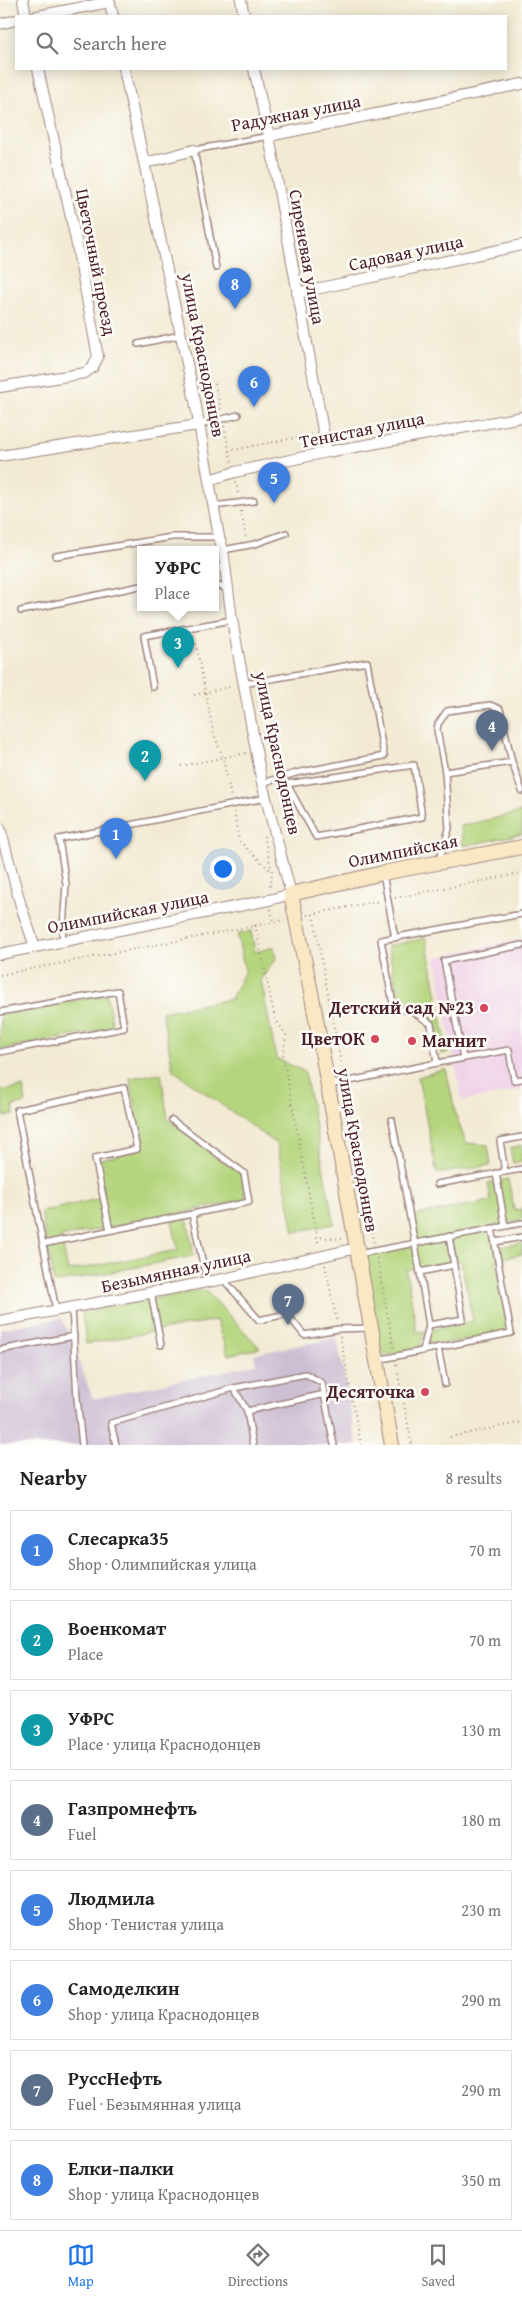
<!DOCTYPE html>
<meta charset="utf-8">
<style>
body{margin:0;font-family:"Gentium Book Plus",serif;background:#f2f2f2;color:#222}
.you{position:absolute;left:222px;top:868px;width:18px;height:18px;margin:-12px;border:4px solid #fff;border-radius:50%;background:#1a73e8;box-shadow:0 0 0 8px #1a73e833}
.badge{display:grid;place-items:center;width:32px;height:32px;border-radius:50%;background:#1a73e8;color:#fff;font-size:16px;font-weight:700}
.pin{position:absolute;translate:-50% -41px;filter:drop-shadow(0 1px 2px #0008)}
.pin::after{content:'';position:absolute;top:26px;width:18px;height:15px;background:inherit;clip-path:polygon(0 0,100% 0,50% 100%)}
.popup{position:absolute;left:137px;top:546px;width:82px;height:65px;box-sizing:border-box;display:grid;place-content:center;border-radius:0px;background:#fff;filter:drop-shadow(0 1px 4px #0005);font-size:16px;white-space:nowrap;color:#767676}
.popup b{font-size:19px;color:#222}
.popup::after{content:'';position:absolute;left:50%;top:100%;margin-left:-10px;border:10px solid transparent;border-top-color:#fff}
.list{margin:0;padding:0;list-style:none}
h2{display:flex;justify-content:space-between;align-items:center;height:65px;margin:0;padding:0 20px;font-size:21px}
h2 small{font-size:16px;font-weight:400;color:#767676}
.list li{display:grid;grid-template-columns:32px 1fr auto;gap:15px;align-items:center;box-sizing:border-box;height:80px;margin:0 10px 10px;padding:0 10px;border:1px solid #e0e0e0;border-radius:0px}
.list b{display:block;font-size:19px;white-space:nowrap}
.list p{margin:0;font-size:16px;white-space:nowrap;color:#767676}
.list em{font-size:16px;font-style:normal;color:#767676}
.icon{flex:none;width:28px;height:28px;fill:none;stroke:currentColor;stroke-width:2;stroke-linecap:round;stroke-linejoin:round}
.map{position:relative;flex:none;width:522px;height:1445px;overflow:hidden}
.search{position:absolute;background:#fff;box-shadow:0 2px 12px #0003;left:15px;right:15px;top:15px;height:55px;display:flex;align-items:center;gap:12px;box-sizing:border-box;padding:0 18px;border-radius:0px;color:#767676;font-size:19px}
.sheet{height:785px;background:#fff}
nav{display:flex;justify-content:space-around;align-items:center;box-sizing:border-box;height:70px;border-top:1px solid #e0e0e0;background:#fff;font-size:14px;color:#767676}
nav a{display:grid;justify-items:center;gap:2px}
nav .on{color:#1a73e8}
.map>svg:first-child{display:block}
</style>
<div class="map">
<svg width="522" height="1445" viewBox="0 0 522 1445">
<rect width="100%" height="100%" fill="#fdfcf7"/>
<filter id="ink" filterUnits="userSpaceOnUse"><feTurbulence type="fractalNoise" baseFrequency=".02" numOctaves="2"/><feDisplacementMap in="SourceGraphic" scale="10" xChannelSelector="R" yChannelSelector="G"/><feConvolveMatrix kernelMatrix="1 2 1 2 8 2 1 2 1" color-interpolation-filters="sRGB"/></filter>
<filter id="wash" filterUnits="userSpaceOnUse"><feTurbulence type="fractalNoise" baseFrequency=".0096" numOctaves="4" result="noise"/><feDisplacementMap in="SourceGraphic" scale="20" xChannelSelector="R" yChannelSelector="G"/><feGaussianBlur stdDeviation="1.12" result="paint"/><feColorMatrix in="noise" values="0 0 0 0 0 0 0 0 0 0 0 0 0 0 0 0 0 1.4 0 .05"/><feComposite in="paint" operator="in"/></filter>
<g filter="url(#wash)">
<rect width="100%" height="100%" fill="#f2ead3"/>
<path fill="#eed0e7" d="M522,939V1090L462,1101L436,957Z"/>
<path fill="#ccbed3" d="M62,1318L93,1399L256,1364L254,1354L337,1338L357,1445H0V1329Z"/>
<g fill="#b4d57d" stroke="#7f7a54">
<path d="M522,812V834L463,846L461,826Z"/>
<path d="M251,931L255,952L274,947L276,959L261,979L276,1058L305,1072L334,1224L294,1232L277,1144L173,1070L162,1012L231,999L245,971L237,935Z"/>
<path d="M426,938L448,1053L441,1054L435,1020L410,1005L399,1003L388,946Z"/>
<path d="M107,995L113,1028L0,1050V1014Z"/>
<path d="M446,1069L456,1116L466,1143L488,1145L491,1165L437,1174L418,1077Z"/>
<path d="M161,1073L168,1120L242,1174L246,1200L61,1237L68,1271L178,1250L172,1221L187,1218L194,1256L54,1283L41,1212L105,1197L97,1160L142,1149L130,1078Z"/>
<path d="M23,1087L26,1103L13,1106L14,1115L5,1117L1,1091Z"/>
<path d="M522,1145V1161L513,1163L510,1148Z"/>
<path d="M508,1179L514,1210L522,1209V1220L489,1226L493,1248L522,1243V1254L496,1260L509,1331L427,1347L431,1330L473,1321L461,1260L406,1270L417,1332L425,1331L420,1348L381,1356L361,1256L416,1244L412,1216L491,1201L488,1183Z"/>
<path d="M202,1290L207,1292L260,1348L228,1355L216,1320L86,1344L82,1312Z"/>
</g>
</g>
<g filter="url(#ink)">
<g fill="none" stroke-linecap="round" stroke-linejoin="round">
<defs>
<g id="lane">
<path d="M216,268L194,150L269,136"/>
<path d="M138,344L181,335"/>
<path d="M199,425L238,415"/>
<path d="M213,506L254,501"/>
<path d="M223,550L255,544L286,533"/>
<path d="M56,556L172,537H219"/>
<path d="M216,585L228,589"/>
<path d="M21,611L140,586"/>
<path d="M243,684L367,662L384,756L296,773L262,783"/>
<path d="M153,687L144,636L232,620"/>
<path d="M414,765L422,817L316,837L287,784Z"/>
<path d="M445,772L512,762"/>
<path d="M439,860L449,829L445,772L437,730L438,724L447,711L490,705L500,709L512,762L522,791"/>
<path d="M383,874L395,938"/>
<path d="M522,914L381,940L394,1009L411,1010L431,1024L437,1063L509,1050L514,1080L522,1079"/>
<path d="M62,942L66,884L59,839L266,798"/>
<path d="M0,1012L118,991L124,1028L0,1052"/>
<path d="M463,1058L444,961L522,945"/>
<path d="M330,1085L437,1063"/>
<path d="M172,1120L244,1173L249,1202L192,1214"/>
<path d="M392,1120L420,1272"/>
<path d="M505,1172L500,1141L522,1137"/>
<path d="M496,1173L505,1226"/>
<path d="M437,1184L522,1169"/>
<path d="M495,1242L522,1237"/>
<path d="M43,1244L17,1110L124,1088L137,1149L95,1158L110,1230"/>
<path d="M358,1254L522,1223"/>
<path d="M223,1279L259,1320L287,1314L304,1335L338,1329L369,1328"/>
<path d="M151,1293L161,1345"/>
<path d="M72,1308L77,1398L82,1445"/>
<path d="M56,1310L43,1244L192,1214L207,1282"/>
<path d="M429,1325L463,1319L449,1236"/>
<path d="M438,1347L445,1384"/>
<path d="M0,1350L74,1336"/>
<path d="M423,1350L429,1325L420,1272L454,1265"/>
<path d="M377,1360L511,1333L492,1228"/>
<path d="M247,1411L325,1394"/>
<path d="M116,1445L111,1423L234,1388"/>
<path d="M253,1445L247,1411L234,1388L306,1374L322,1383L334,1445"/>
</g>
<g id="street">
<path d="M23,0L26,16"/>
<path d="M109,0L113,16"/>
<path d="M241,0L244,16"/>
<path d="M37,16L110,2"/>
<path d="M0,24L16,20"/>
<path d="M254,69L269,136L327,452"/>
<path d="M269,136L522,84"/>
<path d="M145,163L194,150"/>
<path d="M297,293L522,245"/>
<path d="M0,387L85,373L93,367L98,357L76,240L38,69"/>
<path d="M0,456L198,425"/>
<path d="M209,480L235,472L327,452L522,417"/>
<path d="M0,828L21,906L35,947"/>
<path d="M0,954L269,900L291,894L262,783L232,620L223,550L219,537L195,401L124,69"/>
<path d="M0,1321L223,1279L357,1248"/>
</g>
<path id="secondary" d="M392,1445L313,1002L291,894L383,873L522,847"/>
</defs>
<use href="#lane" stroke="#9e847f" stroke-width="8"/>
<use href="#street" stroke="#9e847f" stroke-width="12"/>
<use href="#secondary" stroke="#9e847f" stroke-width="16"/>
<g stroke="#9e847f" stroke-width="2" stroke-dasharray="1 4" stroke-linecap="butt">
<path d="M215,384L221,411"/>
<path d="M224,426L232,463"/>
<path d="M228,451L314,434"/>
<path d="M269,475L270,483"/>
<path d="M236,482L238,494"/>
<path d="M241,511L246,539"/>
<path d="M194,634L213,731L223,758L231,797"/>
<path d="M194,695L233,686"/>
<path d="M181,766L246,753"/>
<path d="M234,812L239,841L272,872"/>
<path d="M264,836L272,872L270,890"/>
<path d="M395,898L522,873"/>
<path d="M271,909L273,922"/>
<path d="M313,914L343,1074"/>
<path d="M307,915L380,901"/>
<path d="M255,925L275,1018L286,1035L283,1058L319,1246"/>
<path d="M0,975L285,920"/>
<path d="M345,1089L374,1244"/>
<path d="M316,1237L344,1239"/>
<path d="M377,1258L394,1349"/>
<path d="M325,1265L337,1322"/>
<path d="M340,1336L361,1445"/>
<path d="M396,1364L412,1445"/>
<path d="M450,1437L522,1422"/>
</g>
<use href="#lane" stroke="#fff" stroke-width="5"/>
<use href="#street" stroke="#fff" stroke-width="10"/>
<use href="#secondary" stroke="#fae7c3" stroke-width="14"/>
</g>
</g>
<g fill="#d1495b" stroke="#fdfcf7" stroke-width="2">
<circle cx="484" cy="1008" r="5"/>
<circle cx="375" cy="1039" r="5"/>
<circle cx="412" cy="1041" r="5"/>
<circle cx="425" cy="1392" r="5"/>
</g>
<g text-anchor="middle" stroke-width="5" stroke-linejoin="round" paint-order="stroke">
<g font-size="18" fill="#4a1f2b" stroke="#fdfcf7">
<text transform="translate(296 113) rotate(-11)" y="6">Радужная улица</text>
<text transform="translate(406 253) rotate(-12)" y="6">Садовая улица</text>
<text transform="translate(307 257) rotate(80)" y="6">Сиреневая улица</text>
<text transform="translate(96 262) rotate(79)" y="6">Цветочный проезд</text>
<text transform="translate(203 355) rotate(79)" y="6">улица Краснодонцев</text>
<text transform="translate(362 430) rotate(-11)" y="6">Тенистая улица</text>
<text transform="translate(278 753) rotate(78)" y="6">улица Краснодонцев</text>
<text transform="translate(403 851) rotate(-11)" y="6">Олимпийская</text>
<text transform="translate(128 912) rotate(-11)" y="6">Олимпийская улица</text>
<text transform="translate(358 1150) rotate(80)" y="6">улица Краснодонцев</text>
<text transform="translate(176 1271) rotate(-12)" y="6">Безымянная улица</text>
</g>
<g font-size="18" font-weight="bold" fill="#4a1f2b" stroke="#fdfcf7" text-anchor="end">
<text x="474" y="1014">Детский сад №23</text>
<text x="365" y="1045">ЦветОК</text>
<text x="422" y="1047" text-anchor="start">Магнит</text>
<text x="415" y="1398">Десяточка</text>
</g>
</g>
</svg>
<div class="you"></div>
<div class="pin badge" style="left:116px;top:859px;background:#3f7fe0">1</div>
<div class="pin badge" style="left:145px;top:781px;background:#0f9aa8">2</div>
<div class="pin badge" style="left:178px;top:668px;background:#0f9aa8">3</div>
<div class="popup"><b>УФРС</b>Place</div>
<div class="pin badge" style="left:492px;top:751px;background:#5c6f8a">4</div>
<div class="pin badge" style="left:274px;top:503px;background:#3f7fe0">5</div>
<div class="pin badge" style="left:254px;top:407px;background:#3f7fe0">6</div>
<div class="pin badge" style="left:288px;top:1325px;background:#5c6f8a">7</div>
<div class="pin badge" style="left:235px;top:309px;background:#3f7fe0">8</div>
<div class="search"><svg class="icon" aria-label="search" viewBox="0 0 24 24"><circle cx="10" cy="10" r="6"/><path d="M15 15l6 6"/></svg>Search here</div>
</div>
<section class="sheet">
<h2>Nearby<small>8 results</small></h2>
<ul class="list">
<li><span class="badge" style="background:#3f7fe0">1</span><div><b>Слесарка35</b><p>Shop · Олимпийская улица</p></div><em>70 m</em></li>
<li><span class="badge" style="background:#0f9aa8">2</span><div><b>Военкомат</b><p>Place</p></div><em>70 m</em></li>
<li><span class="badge" style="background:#0f9aa8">3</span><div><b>УФРС</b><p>Place · улица Краснодонцев</p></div><em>130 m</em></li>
<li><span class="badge" style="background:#5c6f8a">4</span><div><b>Газпромнефть</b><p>Fuel</p></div><em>180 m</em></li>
<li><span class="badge" style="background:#3f7fe0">5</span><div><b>Людмила</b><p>Shop · Тенистая улица</p></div><em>230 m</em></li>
<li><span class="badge" style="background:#3f7fe0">6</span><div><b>Самоделкин</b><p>Shop · улица Краснодонцев</p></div><em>290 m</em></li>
<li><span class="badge" style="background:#5c6f8a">7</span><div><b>РуссНефть</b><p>Fuel · Безымянная улица</p></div><em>290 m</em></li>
<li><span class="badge" style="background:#3f7fe0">8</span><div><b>Елки-палки</b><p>Shop · улица Краснодонцев</p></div><em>350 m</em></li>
</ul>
</section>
<nav>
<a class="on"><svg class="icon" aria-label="map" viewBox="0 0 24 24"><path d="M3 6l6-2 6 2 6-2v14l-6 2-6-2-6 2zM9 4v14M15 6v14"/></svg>Map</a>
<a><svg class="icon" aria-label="directions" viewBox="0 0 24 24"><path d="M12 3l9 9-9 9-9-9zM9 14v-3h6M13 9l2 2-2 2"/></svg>Directions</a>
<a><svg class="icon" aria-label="saved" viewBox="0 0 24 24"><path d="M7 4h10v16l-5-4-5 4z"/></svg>Saved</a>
</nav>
